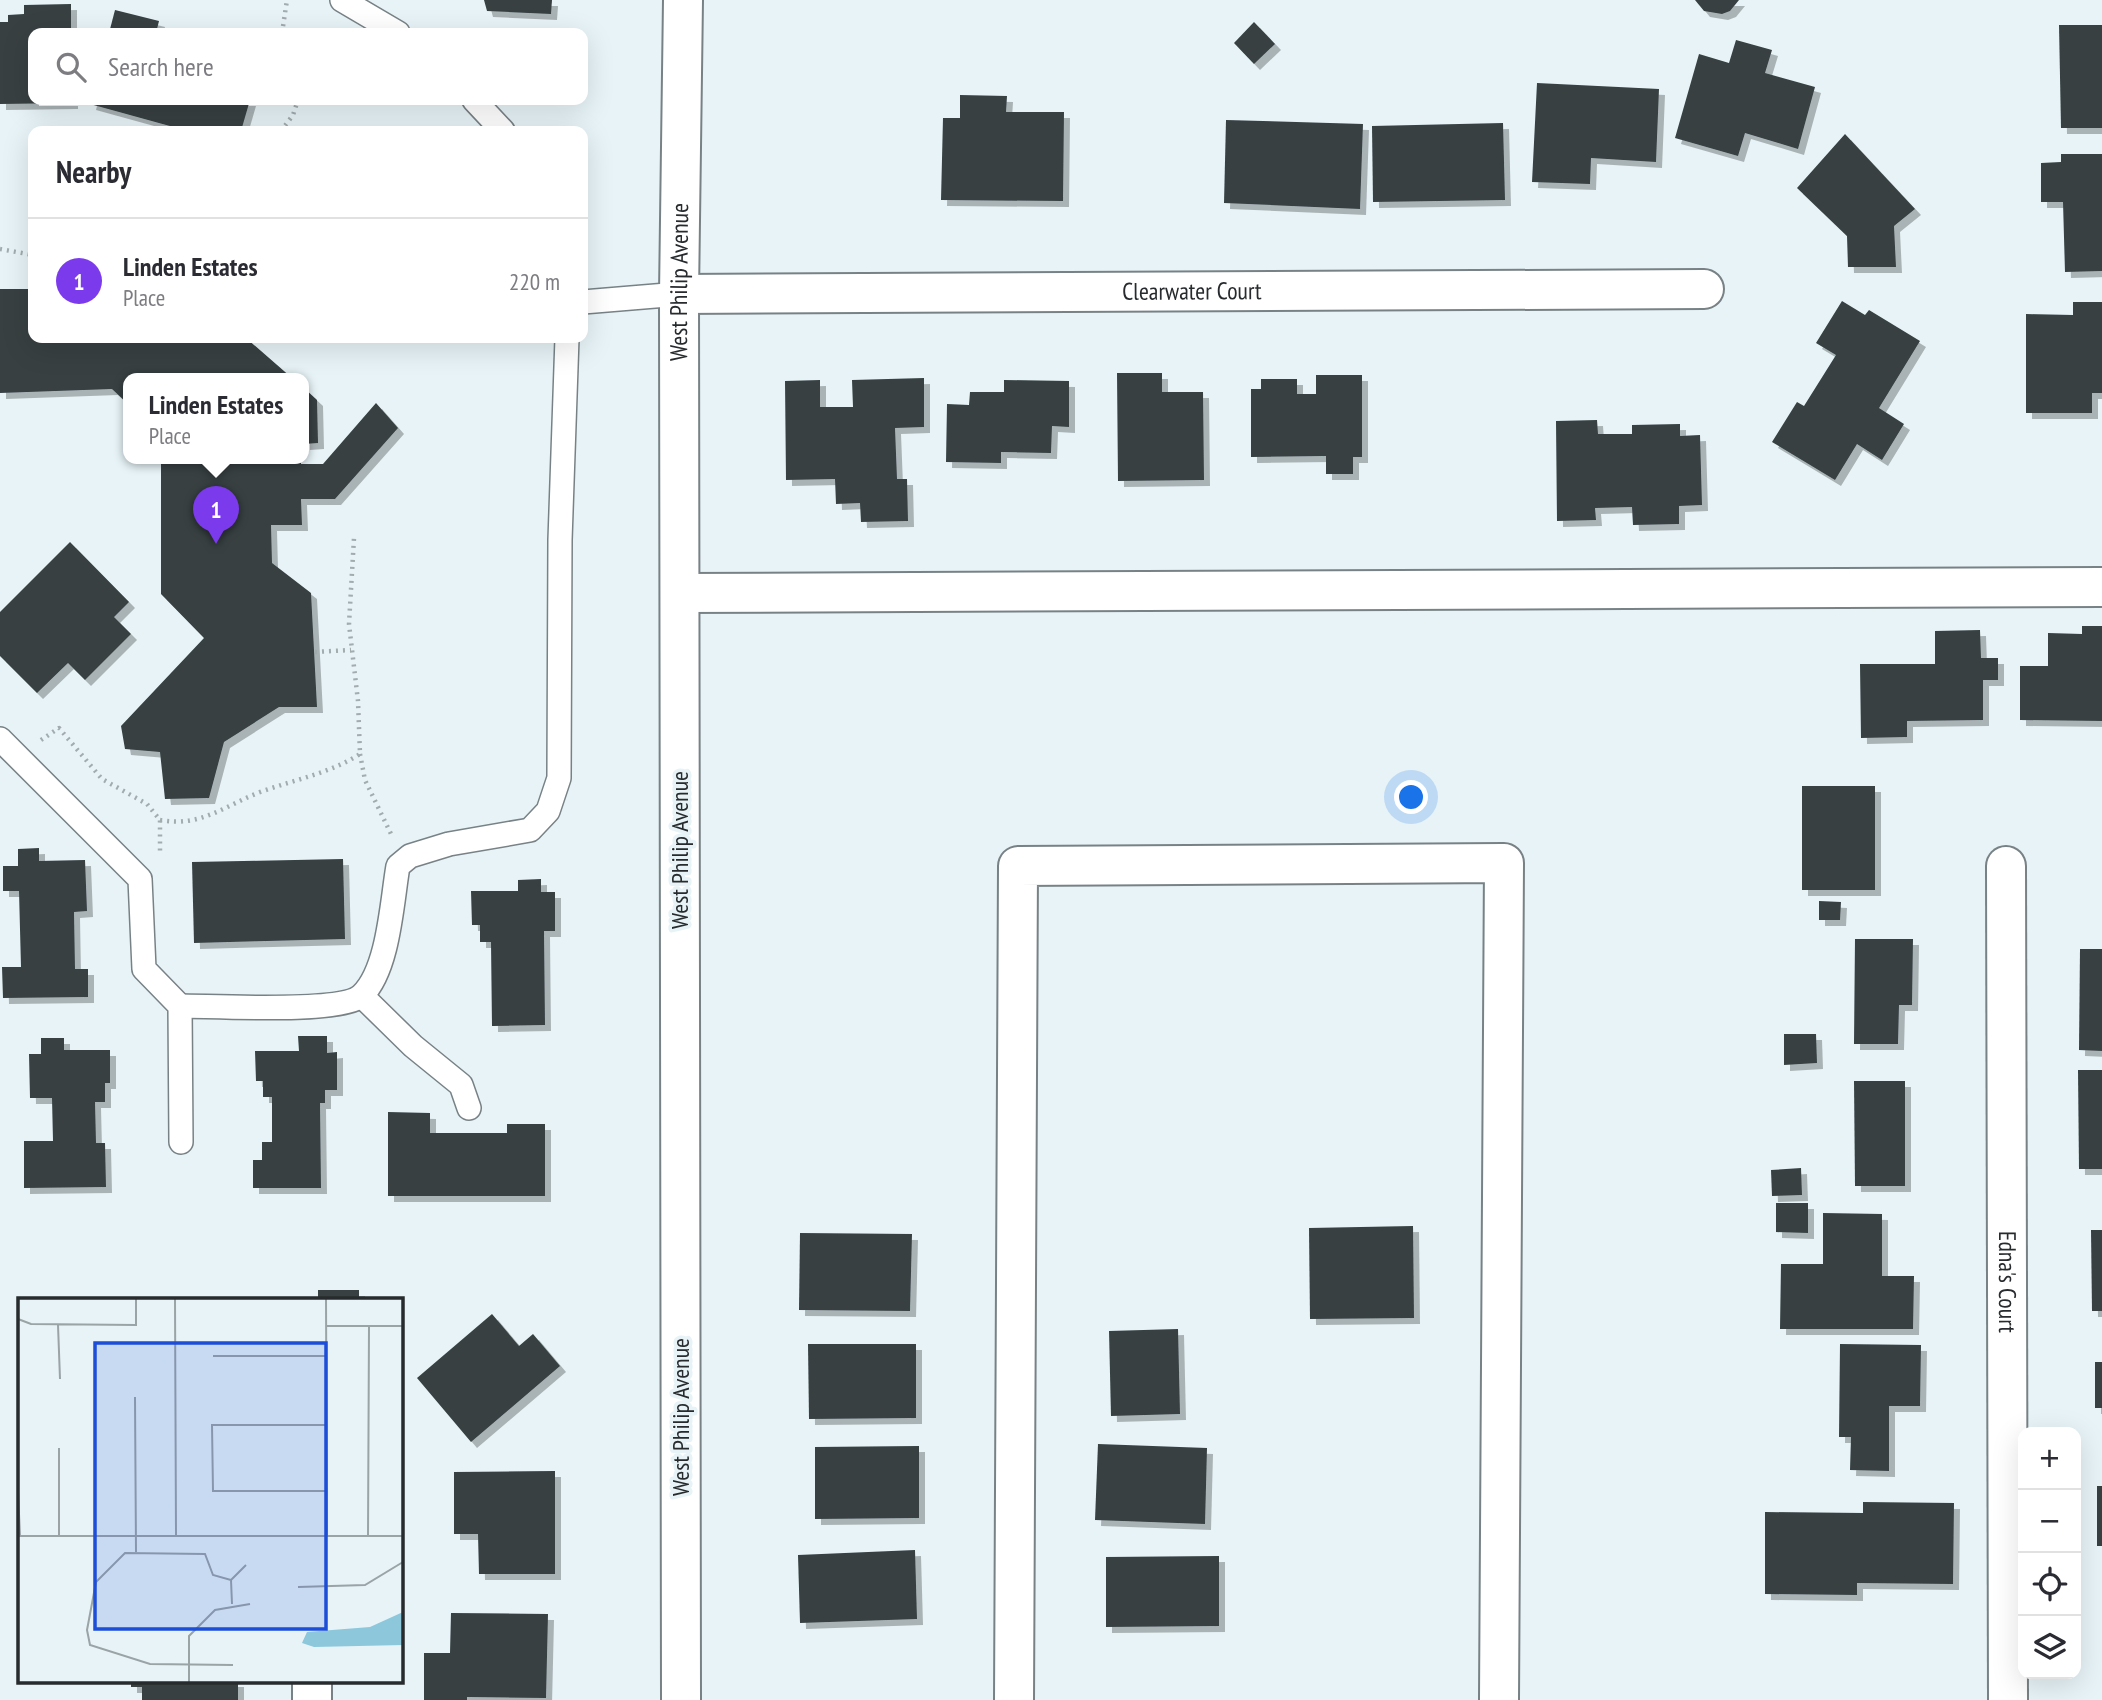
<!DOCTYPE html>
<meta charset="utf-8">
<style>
body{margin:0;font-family:"PT Sans Narrow",sans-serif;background:#f2f2f3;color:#2b2b33}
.controls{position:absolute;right:21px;bottom:21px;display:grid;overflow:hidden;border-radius:14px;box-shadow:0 7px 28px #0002}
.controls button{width:63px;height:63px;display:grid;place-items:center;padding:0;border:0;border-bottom:2px solid #e1e1e2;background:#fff;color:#2b2b33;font:35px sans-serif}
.you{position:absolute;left:1412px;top:798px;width:24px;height:24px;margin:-18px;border:5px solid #fff;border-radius:50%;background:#1a73e8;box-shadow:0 0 0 10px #1a73e833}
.badge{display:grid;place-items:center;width:46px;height:46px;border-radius:50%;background:#7c3aed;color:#fff;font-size:23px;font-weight:700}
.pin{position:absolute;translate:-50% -58px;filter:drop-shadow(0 2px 4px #0008)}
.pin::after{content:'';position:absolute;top:37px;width:24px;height:21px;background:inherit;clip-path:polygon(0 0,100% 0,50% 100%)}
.popup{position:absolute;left:123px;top:373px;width:186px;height:91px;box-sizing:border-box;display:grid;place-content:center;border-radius:14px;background:#fff;filter:drop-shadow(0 2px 5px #0005);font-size:23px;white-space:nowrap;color:#7c7c81}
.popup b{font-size:26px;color:#2b2b33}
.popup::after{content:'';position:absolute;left:50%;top:100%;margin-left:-14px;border:14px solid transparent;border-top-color:#fff}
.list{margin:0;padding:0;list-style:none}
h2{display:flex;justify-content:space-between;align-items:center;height:91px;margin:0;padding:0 28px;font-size:30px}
h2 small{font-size:23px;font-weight:400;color:#7c7c81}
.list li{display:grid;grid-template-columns:46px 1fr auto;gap:21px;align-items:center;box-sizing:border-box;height:126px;padding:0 28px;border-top:2px solid #e1e1e2}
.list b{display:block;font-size:26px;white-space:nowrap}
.list p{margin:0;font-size:23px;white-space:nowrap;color:#7c7c81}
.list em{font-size:23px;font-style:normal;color:#7c7c81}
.icon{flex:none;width:38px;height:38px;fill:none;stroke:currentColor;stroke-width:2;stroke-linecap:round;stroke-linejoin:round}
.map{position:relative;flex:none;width:2102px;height:1700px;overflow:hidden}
.search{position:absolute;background:#fff;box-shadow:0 7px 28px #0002;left:28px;top:28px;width:560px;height:77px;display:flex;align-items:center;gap:18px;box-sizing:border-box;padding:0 24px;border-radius:14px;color:#7c7c81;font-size:26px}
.panel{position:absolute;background:#fff;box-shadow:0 7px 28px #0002;left:28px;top:126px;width:560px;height:217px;border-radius:14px}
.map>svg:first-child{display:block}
</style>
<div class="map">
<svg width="2102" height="1700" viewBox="0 0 2102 1700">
<defs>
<filter id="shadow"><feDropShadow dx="6" dy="6" stdDeviation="0" flood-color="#0004"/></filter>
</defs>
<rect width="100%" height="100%" fill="#e7f3f7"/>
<g fill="#374043" filter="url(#shadow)">
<path d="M484,0H552L551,14L487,11Z"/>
<path d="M1695,0H1739L1730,11L1722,14L1704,11Z"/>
<path d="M71,4V33H33V100H72V103L0,104V22H8V15L24,14V5Z"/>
<path d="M115,10L159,21L156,33H109Z"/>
<path d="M1254,22L1275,44L1254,64L1234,43Z"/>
<path d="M2059,25H2102V128H2061Z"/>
<path d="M1736,40L1772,50L1765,73L1815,87L1798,149L1745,133L1738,156L1675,138L1699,54L1729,63Z"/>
<path d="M1537,83L1659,89L1656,162L1591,158L1590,184L1532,182Z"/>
<path d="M960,95L1007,96L1006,112H1064L1063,201L941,200L943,118H960Z"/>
<path d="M91,100H250L241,131H188L90,104Z"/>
<path d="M1226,120L1363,124L1360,209L1224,203Z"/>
<path d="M1503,123L1505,200L1373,202L1372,126Z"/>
<path d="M1845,134L1915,209L1894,226L1896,267H1848L1847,236L1797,188Z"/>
<path d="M2061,154H2102V271L2065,272L2063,202H2041V163L2061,162Z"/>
<path d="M0,289H33V338H246L292,378H128V404L112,389L0,393Z"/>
<path d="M1842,301L1865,315L1869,310L1920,341L1879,408L1904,424L1882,460L1857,444L1835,480L1772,442L1797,402L1804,406L1836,355L1816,343Z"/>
<path d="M2073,302H2102V393H2092V413H2026V314L2073,315Z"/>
<path d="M1117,373H1162V392H1203L1204,480L1118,481Z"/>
<path d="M1316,375H1362V457H1353V474H1326V456L1251,457V389H1261V379H1297V394H1316Z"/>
<path d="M924,378V427L895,428L897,479H907L908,521L861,522L860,503L836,504L835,479L786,480L785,381L820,380V407H853L852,380Z"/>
<path d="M1004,380L1069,381V427L1052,426L1051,453L1001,452V463L946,462L947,404L969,405L970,392H1004Z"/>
<path d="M304,388L317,400L318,443L304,444Z"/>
<path d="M376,403L398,428L335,499H301L302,525H271L272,563L311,593L317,707H279L224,742L209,798L165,799L160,752L125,749L121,726L204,638L161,594V458H301V464H323Z"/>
<path d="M1597,420L1598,434H1632V425L1680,424V436L1700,435L1702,505L1679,506V524L1633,525L1632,507L1595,508L1596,520L1557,521L1556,421Z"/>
<path d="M70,542L129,602L114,617L131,634L85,680L68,663L37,693L0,656V612Z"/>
<path d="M2082,626H2102V721L2020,720V666H2048V633L2082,634Z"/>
<path d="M1980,630L1981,658H1998V680H1983V720L1907,721V737L1861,738L1860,664H1935V631Z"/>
<rect x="1802" y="786" width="73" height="104"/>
<path d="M39,848V861L85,860L87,911L74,912L75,969H88V997L3,998L2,967H21L19,891H3V866H18V849Z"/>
<path d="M343,859L345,939L194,943L192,862Z"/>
<path d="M541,879V892H555V931H544L545,1025L492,1026L491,942H480V925H472L471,891H518V880Z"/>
<path d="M1819,901L1841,902L1840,920H1819Z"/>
<path d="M1855,939H1913L1912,1005H1899L1898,1044H1854Z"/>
<path d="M2080,949H2102V1051L2079,1050Z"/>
<path d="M1784,1034H1816L1817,1063L1784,1065Z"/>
<path d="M298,1036H327V1053L337,1052V1090H325V1103H320L321,1188H253V1160H262V1142H272V1097H263V1081H256L255,1051H299Z"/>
<path d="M41,1038H64V1050H110V1083H105V1102H95L96,1143H105L106,1187L24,1188V1141H53L52,1098H30L29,1054H41Z"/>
<path d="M2078,1070H2102V1169H2079Z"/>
<path d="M1854,1081H1905V1186H1855Z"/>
<path d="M388,1112L430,1113V1133H507V1124H545V1196H388Z"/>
<path d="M1801,1168L1802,1195L1772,1196L1771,1170Z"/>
<path d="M1776,1203H1808V1233L1776,1232Z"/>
<path d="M1823,1213L1882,1214V1276H1914L1913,1329H1780L1781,1264H1823Z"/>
<path d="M1413,1226L1414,1318L1310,1319L1309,1228Z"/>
<path d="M2091,1230H2102V1311H2092Z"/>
<path d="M800,1233L912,1234L910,1311L799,1310Z"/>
<rect x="318" y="1290" width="41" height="9"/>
<path d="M492,1314L519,1346L533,1334L560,1366L471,1442L417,1378Z"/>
<path d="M1178,1329L1180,1414L1111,1416L1109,1331Z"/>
<path d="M808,1344H916V1418L809,1419Z"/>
<path d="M1840,1344L1921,1345L1920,1406H1889V1471L1850,1470L1851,1437H1839Z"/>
<rect x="2095" y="1362" width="7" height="46"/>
<path d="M1098,1444L1207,1448L1205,1524L1095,1520Z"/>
<path d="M919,1446V1518L815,1519V1447Z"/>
<path d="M555,1471V1574H479L478,1534H454V1472Z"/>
<rect x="2097" y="1486" width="5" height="60"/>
<path d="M1863,1502L1954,1503L1953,1584L1857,1583V1595L1765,1594V1512L1863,1513Z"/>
<path d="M915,1550L917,1619L800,1623L798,1555Z"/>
<path d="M1219,1556V1626L1106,1627V1557Z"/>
<path d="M451,1613L548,1614L546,1698L467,1697V1700H424V1653H450Z"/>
<path d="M131,1681H238V1700H142V1687H131Z"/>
</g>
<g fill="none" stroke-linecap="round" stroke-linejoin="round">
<defs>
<g id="service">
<path d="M342,0L398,33"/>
<path d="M474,100L503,131"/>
<path d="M583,302L679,294"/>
<path d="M0,739L140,879L144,969L180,1006L181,1142"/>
<path d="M362,996L413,1046L461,1085L469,1108"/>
<path d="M180,1006C213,1006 343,1014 362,995C389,969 392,900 398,866L410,856L449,844L530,830L548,811L559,778L560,540L567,338"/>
</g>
<g id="minor">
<path id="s1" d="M679,294L1704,289"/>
<path d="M680,593L2102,587"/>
<path id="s2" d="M2006,866L2008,1700"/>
<path d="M312,1681V1700"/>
<path d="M1014,1700L1018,866L1504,863L1499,1700"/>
</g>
<g id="tertiary">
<path id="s3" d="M681,1700L679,294L683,0"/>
</g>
</defs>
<use href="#service" stroke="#788286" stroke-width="26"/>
<use href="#minor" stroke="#788286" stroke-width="42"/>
<use href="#tertiary" stroke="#788286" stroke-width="42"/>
<g stroke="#a2abae" stroke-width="4.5" stroke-dasharray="2 5" stroke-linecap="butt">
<path d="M282,33L287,0"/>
<path d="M281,131L293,115L298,100"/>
<path d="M0,249L33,255"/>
<path d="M315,652L351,650"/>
<path d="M41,740L59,728L102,779L147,804L160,820V855"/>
<path d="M360,754L365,780L391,834"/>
<path d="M160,820C201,828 227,804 263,791C297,779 330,773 360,754L358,701L349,624L354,538"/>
</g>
<use href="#service" stroke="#fff" stroke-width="23"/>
<use href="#minor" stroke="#fff" stroke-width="38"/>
<use href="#tertiary" stroke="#fff" stroke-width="38"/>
</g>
<g text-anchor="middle" stroke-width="7" stroke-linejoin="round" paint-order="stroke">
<g font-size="24" fill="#272b2d" stroke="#e7f3f7">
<text dy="8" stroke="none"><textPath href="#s3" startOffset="1418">West Philip Avenue</textPath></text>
<text dy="8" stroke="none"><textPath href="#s1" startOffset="513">Clearwater Court</textPath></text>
<text transform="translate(680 850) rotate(-90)" y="8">West Philip Avenue</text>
<text dy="8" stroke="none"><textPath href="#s2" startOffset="416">Edna's Court</textPath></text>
<text transform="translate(681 1417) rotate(-90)" y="8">West Philip Avenue</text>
</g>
</g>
<g transform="translate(18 1298)">
<rect width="385" height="385" fill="#e7f3f7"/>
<path d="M385,314V347L296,349L284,345L289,334L352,329Z" fill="#8cc7db"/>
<path fill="none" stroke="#9aa3a6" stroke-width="2" d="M157,0L158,238M308,0L309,238M0,21L13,26L118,27V0M40,27L42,81M308,28H385M195,58H308M117,99L118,254M308,127H194L195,193H309M0,194L2,238M0,238H385M41,238V150M350,239L351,28M213,282L228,267M280,289L347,287L385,264M214,306L213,282L195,277L187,256L107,255L78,284L69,332L72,347L132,366L215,367M171,385V338L197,312L232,306"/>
<path fill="#1d4ed8" fill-opacity="0.15" stroke="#1d4ed8" stroke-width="3.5" d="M77,45H308V331H77Z"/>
<rect width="385" height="385" fill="none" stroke="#272b2d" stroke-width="3.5"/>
</g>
</svg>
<div class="controls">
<button>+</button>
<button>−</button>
<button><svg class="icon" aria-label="locate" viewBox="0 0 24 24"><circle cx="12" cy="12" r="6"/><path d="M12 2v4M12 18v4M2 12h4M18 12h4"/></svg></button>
<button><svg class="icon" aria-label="layers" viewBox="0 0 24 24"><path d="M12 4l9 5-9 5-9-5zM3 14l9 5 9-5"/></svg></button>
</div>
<div class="you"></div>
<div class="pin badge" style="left:216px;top:544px">1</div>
<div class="popup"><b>Linden Estates</b>Place</div>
<div class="search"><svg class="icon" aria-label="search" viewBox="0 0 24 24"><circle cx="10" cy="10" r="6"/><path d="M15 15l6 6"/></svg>Search here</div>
<section class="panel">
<h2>Nearby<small></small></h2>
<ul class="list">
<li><span class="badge">1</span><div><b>Linden Estates</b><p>Place</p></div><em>220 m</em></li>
</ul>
</section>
</div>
